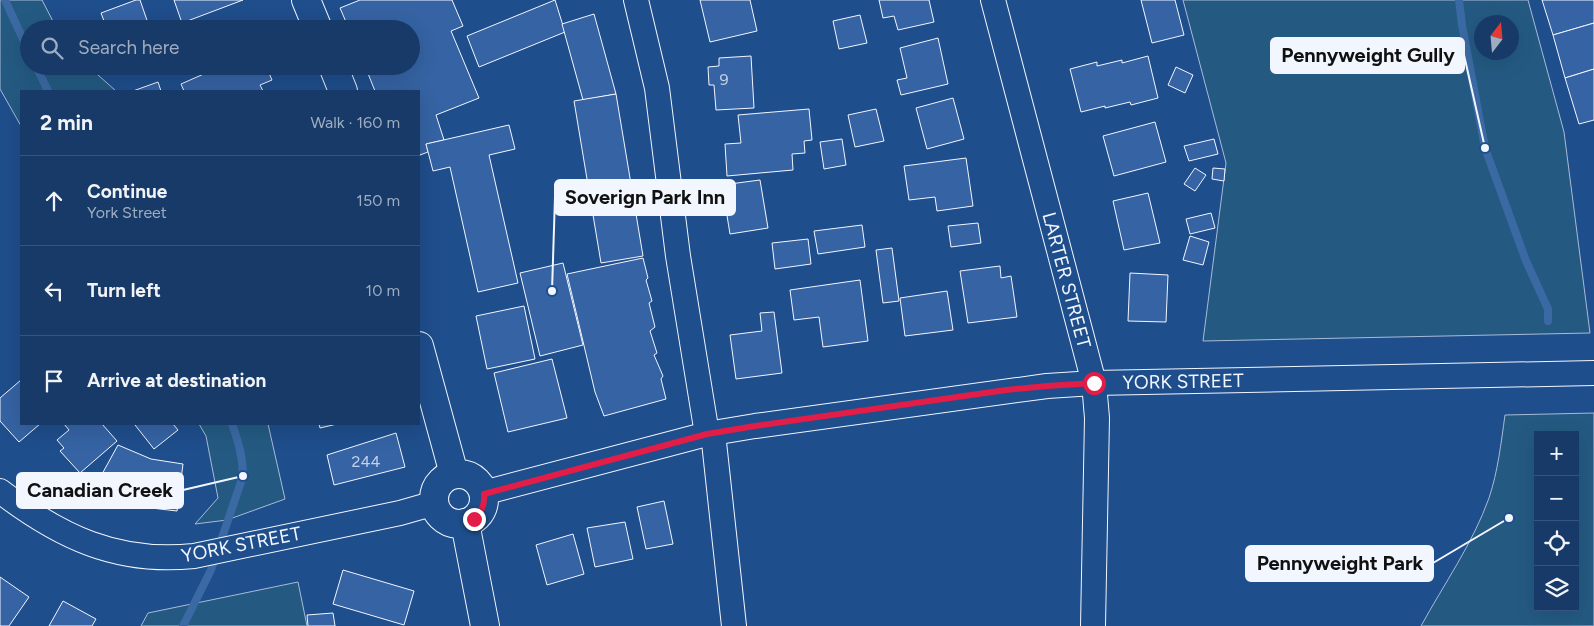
<!DOCTYPE html>
<meta charset="utf-8">
<style>
body{margin:0;font-family:Figtree,sans-serif;background:#244571;color:#f1f3f6}
.controls{position:absolute;right:15px;bottom:15px;display:grid;overflow:hidden;border-radius:0px;box-shadow:0 5px 20px #0002}
.controls button{width:45px;height:45px;display:grid;place-items:center;padding:0;border:0;border-bottom:1px solid #36547d;background:#173a69;color:#f1f3f6;font:25px sans-serif}
.compass{position:absolute;left:1474px;top:15px;width:45px;height:45px;border-radius:50%;background:#173a69;box-shadow:0 5px 20px #0002;rotate:16deg}
.stop{position:absolute;width:15px;height:15px;margin:-11px;border:4px solid #e11d48;border-radius:50%;background:#fff}
.stop.end{background:#e11d48;border-color:#fff;box-shadow:0 1px 5px #0008}
.list{margin:0;padding:0;list-style:none}
h2{display:flex;justify-content:space-between;align-items:center;height:65px;margin:0;padding:0 20px;font-size:21px}
h2 small{font-size:16px;font-weight:400;color:#9eadc0}
.list li{display:grid;grid-template-columns:32px 1fr auto;gap:15px;align-items:center;box-sizing:border-box;height:90px;padding:0 20px;border-top:1px solid #36547d}
.list b{display:block;font-size:19px;white-space:nowrap}
.list p{margin:0;font-size:16px;white-space:nowrap;color:#9eadc0}
.list em{font-size:16px;font-style:normal;color:#9eadc0}
.icon{flex:none;width:28px;height:28px;fill:none;stroke:currentColor;stroke-width:2;stroke-linecap:round;stroke-linejoin:round}
.map{position:relative;flex:none;width:1594px;height:626px;overflow:hidden}
.search{position:absolute;background:#173a69;box-shadow:0 5px 20px #0002;left:20px;top:20px;width:400px;height:55px;display:flex;align-items:center;gap:12px;box-sizing:border-box;padding:0 18px;border-radius:28px;color:#9eadc0;font-size:19px}
.panel{position:absolute;background:#173a69;box-shadow:0 5px 20px #0002;left:20px;top:90px;width:400px;height:335px;border-radius:0px}
.map>svg:first-child{display:block}
</style>
<div class="map">
<svg width="1594" height="626" viewBox="0 0 1594 626">
<rect width="100%" height="100%" fill="#1f4e8c"/>
<g fill="#245a82" stroke="#a8bbd7" fill-rule="evenodd">
<path d="M0,0H42L57,29H29V66H76L78,70L89,67L116,91H21V126L0,89Z"/>
<path d="M1183,0H1528L1564,132L1590,333L1203,341L1226,163ZM1512,22V52H1482V22Z"/>
<path d="M1594,413V626H1421C1444,584 1473,543 1489,498C1498,471 1501,443 1505,415ZM1538,435H1575V607H1538Z"/>
<path d="M199,424H268L285,499L227,520L195,524L218,498L206,436Z"/>
<path d="M298,582L307,626H141L148,613Z"/>
</g>
<g fill="none" stroke-linecap="round" stroke-linejoin="round">
<g stroke="#3b69a3" stroke-width="8">
<path d="M5,0L29,52"/>
<path d="M1459,0L1462,25L1485,148L1526,261L1548,309V321"/>
<path d="M36,66L48,91"/>
<path d="M183,626L211,570L243,476C243,457 238,441 232,424"/>
</g>
</g>
<g fill="#3563a3" stroke="#f2f6ff">
<path d="M136,0H140L150,29H107L101,13Z"/>
<path d="M174,0H243L182,23Z"/>
<path d="M360,0H452L463,26L451,31L479,98L436,115L444,140L426,144L428,152L420,155L419,151V91H375L365,66H411V29H349L340,8Z"/>
<path d="M555,0L565,32L479,67L467,36Z"/>
<path d="M700,0H750L757,31L710,42Z"/>
<path d="M879,0H929L934,22L898,30L894,16L883,18Z"/>
<path d="M1141,0H1175L1184,35L1152,43Z"/>
<path d="M1542,0H1594V23L1553,35Z"/>
<path d="M594,14L616,94L583,100L562,24Z"/>
<path d="M860,15L867,43L839,49L833,21Z"/>
<path d="M1594,23V69L1565,78L1553,35Z"/>
<path d="M938,38L948,84L901,95L897,80L907,78L900,48Z"/>
<path d="M751,56L754,108L716,110L714,85H709L708,67L719,66V58Z"/>
<path d="M1148,56L1158,98L1131,105L1130,102L1105,108V106L1081,112L1070,69L1097,62V66L1122,60V63Z"/>
<path d="M222,66H266L272,80L260,85L263,91H184L181,84Z"/>
<path d="M1176,67L1193,75L1185,93L1168,85Z"/>
<path d="M1594,69V120L1579,124L1565,78Z"/>
<path d="M158,82L161,91H133Z"/>
<path d="M616,94L643,256L601,263L574,101Z"/>
<path d="M953,98L964,139L927,149L916,108Z"/>
<path d="M809,109L812,140L804,141L805,153L792,154L793,170L727,176L725,144L741,143L738,115Z"/>
<path d="M876,109L884,141L855,147L848,115Z"/>
<path d="M1155,122L1166,162L1114,176L1103,136Z"/>
<path d="M509,125L515,149L489,155L518,283L478,292L450,167L433,171L426,144Z"/>
<path d="M842,139L846,165L824,169L820,142Z"/>
<path d="M1214,139L1218,154L1189,161L1184,146Z"/>
<path d="M966,158L973,206L937,211L935,197L909,200L904,166Z"/>
<path d="M1195,168L1206,175L1195,191L1184,184Z"/>
<path d="M1213,168L1225,169L1224,181L1212,179Z"/>
<path d="M760,180L768,228L730,234L722,185Z"/>
<path d="M1148,193L1160,243L1124,250L1113,201Z"/>
<path d="M1211,213L1215,228L1190,234L1186,219Z"/>
<path d="M978,223L981,243L951,247L948,226Z"/>
<path d="M862,225L865,247L818,254L814,231Z"/>
<path d="M1190,236L1209,242L1203,265L1183,260Z"/>
<path d="M808,239L811,264L775,269L772,243Z"/>
<path d="M892,248L899,301L883,303L876,250Z"/>
<path d="M643,258L648,278L646,280L652,301L649,303L655,327L650,331L657,353L654,355L663,376L661,379L666,399L604,416L595,392L567,274Z"/>
<path d="M563,263L583,345L540,356L520,273Z"/>
<path d="M1000,266L1001,278L1011,276L1017,317L968,323L960,271Z"/>
<path d="M1130,273L1168,275L1166,322L1128,321Z"/>
<path d="M860,280L868,341L823,347L819,317L794,320L790,290Z"/>
<path d="M947,291L953,330L905,336L900,298Z"/>
<path d="M524,306L535,359L487,369L476,316Z"/>
<path d="M774,312L782,373L736,379L730,335L762,331L760,313Z"/>
<path d="M552,359L567,418L508,432L494,373Z"/>
<path d="M21,380V424H40L19,442L0,421V398Z"/>
<path d="M64,424H102L117,441L80,473L60,451L64,448L57,440L69,430Z"/>
<path d="M137,424H173L178,430L154,449L135,425Z"/>
<path d="M319,424H337L320,428Z"/>
<path d="M396,433L405,467L334,485L327,455Z"/>
<path d="M118,445L151,459L183,464L177,511L134,506L96,485Z"/>
<path d="M664,501L673,544L646,549L637,507Z"/>
<path d="M625,522L633,559L595,567L587,528Z"/>
<path d="M573,534L584,574L547,585L536,545Z"/>
<path d="M343,570L414,591L404,625L333,604Z"/>
<path d="M0,577L29,597L9,626H0Z"/>
<path d="M63,601L96,619L92,626H49Z"/>
<path d="M333,613L335,626H308L307,615Z"/>
</g>
<g fill="none" stroke-linecap="round" stroke-linejoin="round">
<defs>
<g id="street">
<path d="M636,0L657,88L678,256L707,434"/>
<path d="M993,0L1094,383L1097,418L1093,626"/>
<path d="M713,433L734,626"/>
<path d="M0,491C60,537 117,564 194,556L400,513L435,503"/>
<path d="M483,493L707,434L755,426L1047,386L1094,383L1594,373"/>
</g>
<g id="secondary">
<path d="M306,0L318,29"/>
<path d="M333,66L343,91"/>
<path d="M419,346L454,474"/>
<circle cx="459" cy="499" r="25"/>
<path d="M465,523L485,626"/>
</g>
</defs>
<use href="#street" stroke="#f2f6ff" stroke-width="26"/>
<use href="#secondary" stroke="#f2f6ff" stroke-width="30"/>
<use href="#street" stroke="#1f4e8c" stroke-width="24"/>
<use href="#secondary" stroke="#1f4e8c" stroke-width="28"/>
</g>
<g fill="none" stroke-linecap="round" stroke-linejoin="round">
<path stroke="#e11d48" stroke-width="6" d="M474,519C482,512 485,504 484,494L707,434L755,426L1006,390L1047,386L1094,383"/>
</g>
<g text-anchor="middle" stroke-width="4" stroke-linejoin="round" paint-order="stroke">
<g font-size="16" fill="#c3d1e8">
<text x="724" y="85">9</text>
<text x="366" y="467">244</text>
</g>
<g font-size="19" fill="#f2f6ff" stroke="#1f4e8c">
<text transform="translate(1067 280) rotate(75)" y="7">LARTER STREET</text>
<text transform="translate(1183 381) rotate(-1)" y="7">YORK STREET</text>
<text transform="translate(241 544) rotate(-11)" y="7">YORK STREET</text>
</g>
</g>
<path fill="none" stroke="#f2f6ff" stroke-width="2" d="M1485 148L1464 55M552 291L555 197M243 476L183 490M1509 518L1433 563"/>
<g fill="#f2f6ff" stroke="#1f4e8c" stroke-width="2">
<circle cx="1485" cy="148" r="5"/>
<circle cx="552" cy="291" r="5"/>
<circle cx="243" cy="476" r="5"/>
<circle cx="1509" cy="518" r="5"/>
</g>
<g fill="#f2f6ff" stroke="#f2f6ff" stroke-width="2">
<rect x="1271" y="38" width="193" height="35" rx="5"/>
<rect x="555" y="180" width="180" height="35" rx="5"/>
<rect x="17" y="473" width="166" height="35" rx="5"/>
<rect x="1246" y="546" width="187" height="35" rx="5"/>
</g>
<g font-size="20" text-anchor="middle" font-weight="bold" fill="#111">
<text x="1368" y="62">Pennyweight Gully</text>
<text x="645" y="204">Soverign Park Inn</text>
<text x="100" y="497">Canadian Creek</text>
<text x="1340" y="570">Pennyweight Park</text>
</g>
</svg>
<div class="controls">
<button>+</button>
<button>−</button>
<button><svg class="icon" aria-label="locate" viewBox="0 0 24 24"><circle cx="12" cy="12" r="6"/><path d="M12 2v4M12 18v4M2 12h4M18 12h4"/></svg></button>
<button><svg class="icon" aria-label="layers" viewBox="0 0 24 24"><path d="M12 4l9 5-9 5-9-5zM3 14l9 5 9-5"/></svg></button>
</div>
<svg class="compass" viewBox="-18 -18 36 36"><path d="M0-13l5 13h-10z" fill="#e53935"/><path d="M0 13l5-13h-10z" fill="#9eadc0"/></svg>
<div class="stop" style="left:1094px;top:383px"></div>
<div class="stop end" style="left:474px;top:519px"></div>
<div class="search"><svg class="icon" aria-label="search" viewBox="0 0 24 24"><circle cx="10" cy="10" r="6"/><path d="M15 15l6 6"/></svg>Search here</div>
<section class="panel">
<h2>2 min<small>Walk · 160 m</small></h2>
<ul class="list">
<li><svg class="icon" aria-label="ahead" viewBox="0 0 24 24"><path d="M12 20V5M6 11l6-6 6 6"/></svg><div><b>Continue</b><p>York Street</p></div><em>150 m</em></li>
<li><svg class="icon" aria-label="left" viewBox="0 0 24 24"><path d="M17 20v-9H6M10 6l-5 5 5 5"/></svg><div><b>Turn left</b></div><em>10 m</em></li>
<li><svg class="icon" aria-label="arrive" viewBox="0 0 24 24"><path d="M6 21V4h12l-3 4 3 4H6"/></svg><div><b>Arrive at destination</b></div></li>
</ul>
</section>
</div>
